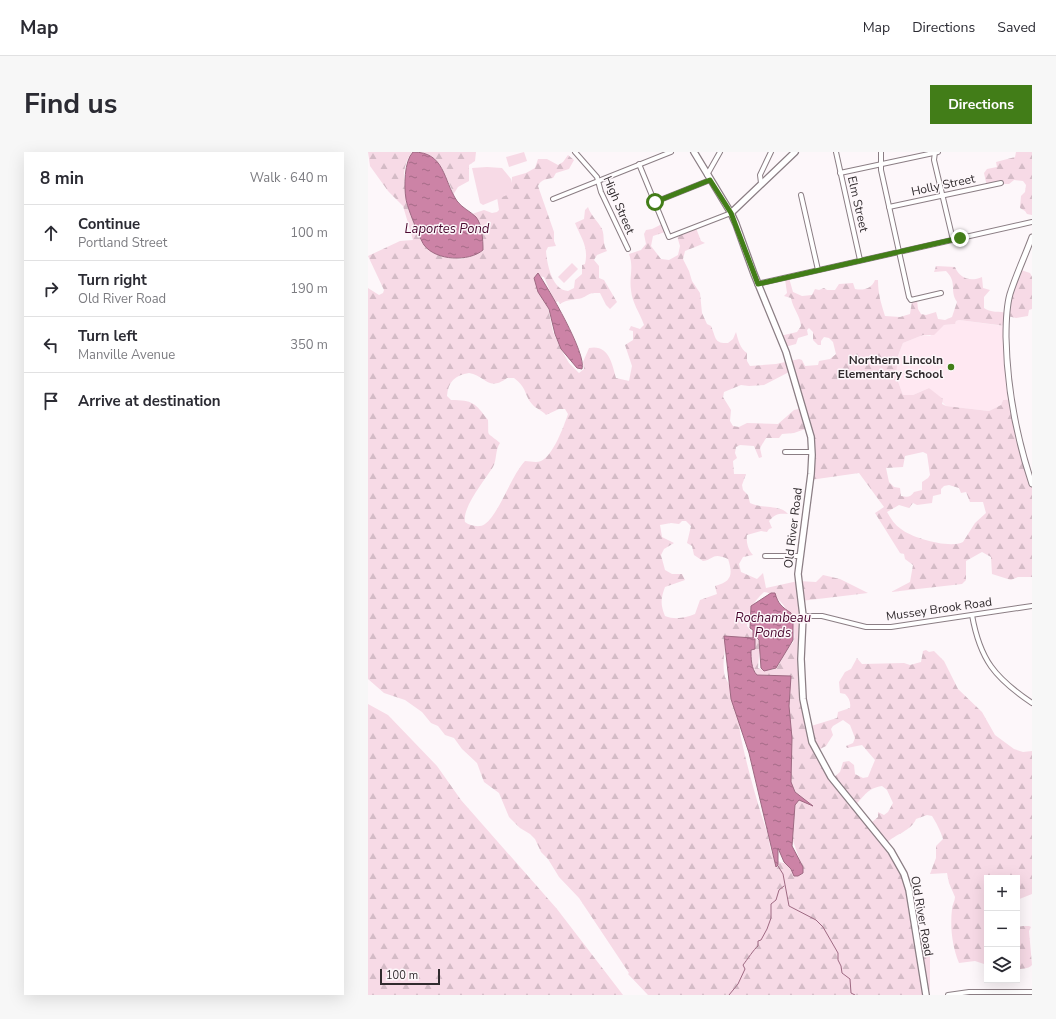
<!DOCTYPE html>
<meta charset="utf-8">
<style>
body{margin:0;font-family:"Nunito Sans",sans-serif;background:#f7f7f7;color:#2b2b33}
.controls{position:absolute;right:12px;bottom:12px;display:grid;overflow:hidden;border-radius:0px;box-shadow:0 4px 16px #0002}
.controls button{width:36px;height:36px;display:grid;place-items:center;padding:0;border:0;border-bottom:1px solid #e1e1e2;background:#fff;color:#2b2b33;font:20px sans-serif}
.scale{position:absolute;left:12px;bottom:10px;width:60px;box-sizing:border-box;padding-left:4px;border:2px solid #312b2e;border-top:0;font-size:11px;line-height:14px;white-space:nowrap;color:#312b2e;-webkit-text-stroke:3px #fdf7fa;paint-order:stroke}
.stop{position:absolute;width:12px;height:12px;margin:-9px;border:3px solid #427d18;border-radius:50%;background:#fff}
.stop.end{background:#427d18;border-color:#fff;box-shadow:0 1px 4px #0008}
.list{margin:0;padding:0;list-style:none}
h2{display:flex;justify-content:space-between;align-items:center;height:52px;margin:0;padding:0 16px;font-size:17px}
h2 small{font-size:13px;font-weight:400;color:#7c7c81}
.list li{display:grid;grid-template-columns:26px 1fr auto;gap:12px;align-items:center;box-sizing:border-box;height:56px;padding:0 16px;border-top:1px solid #e1e1e2}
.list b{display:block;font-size:15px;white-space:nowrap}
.list p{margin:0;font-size:13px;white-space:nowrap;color:#7c7c81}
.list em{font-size:13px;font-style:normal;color:#7c7c81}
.icon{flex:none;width:22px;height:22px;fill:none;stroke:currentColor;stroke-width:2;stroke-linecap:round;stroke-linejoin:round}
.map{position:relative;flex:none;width:664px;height:843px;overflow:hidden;border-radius:0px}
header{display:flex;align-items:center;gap:24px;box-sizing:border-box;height:56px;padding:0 20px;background:#fff;border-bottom:1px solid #e1e1e2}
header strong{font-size:19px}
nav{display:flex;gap:22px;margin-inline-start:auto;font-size:14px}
.intro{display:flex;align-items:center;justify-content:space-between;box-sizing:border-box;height:96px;padding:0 24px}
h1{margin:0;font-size:28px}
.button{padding:10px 18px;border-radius:0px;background:#427d18;color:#fff;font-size:14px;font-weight:700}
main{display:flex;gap:24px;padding:0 24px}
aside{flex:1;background:#fff;border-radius:0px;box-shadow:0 4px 16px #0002}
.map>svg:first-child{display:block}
</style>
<header>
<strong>Map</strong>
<nav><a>Map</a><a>Directions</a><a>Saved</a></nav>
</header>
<div class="intro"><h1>Find us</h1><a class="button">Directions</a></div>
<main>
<aside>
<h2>8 min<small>Walk · 640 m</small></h2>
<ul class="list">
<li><svg class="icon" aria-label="ahead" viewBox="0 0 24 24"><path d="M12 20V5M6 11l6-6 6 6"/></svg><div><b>Continue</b><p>Portland Street</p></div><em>100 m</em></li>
<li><svg class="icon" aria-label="right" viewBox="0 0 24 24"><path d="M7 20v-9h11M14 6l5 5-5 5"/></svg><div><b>Turn right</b><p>Old River Road</p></div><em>190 m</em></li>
<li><svg class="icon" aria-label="left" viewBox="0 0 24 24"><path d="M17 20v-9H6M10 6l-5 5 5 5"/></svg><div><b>Turn left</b><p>Manville Avenue</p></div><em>350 m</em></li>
<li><svg class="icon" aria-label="arrive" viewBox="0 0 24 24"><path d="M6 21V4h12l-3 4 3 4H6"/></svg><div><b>Arrive at destination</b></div></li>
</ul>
</aside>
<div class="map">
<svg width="664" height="843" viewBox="0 0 664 843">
<defs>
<pattern id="forest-firs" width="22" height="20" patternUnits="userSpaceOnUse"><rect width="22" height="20" fill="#f7dae6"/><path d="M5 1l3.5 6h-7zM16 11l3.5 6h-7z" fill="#d4bbc6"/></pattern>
<pattern id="water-ripples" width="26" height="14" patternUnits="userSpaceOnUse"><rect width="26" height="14" fill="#cc83a6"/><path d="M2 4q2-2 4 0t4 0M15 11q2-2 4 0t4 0" fill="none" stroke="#a66b88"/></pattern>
</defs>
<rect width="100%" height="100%" fill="#fdf7fa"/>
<path fill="#ffe8f2" d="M591,168L636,174L637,220L640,247L635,248L633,253L621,259L578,254L561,236L545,243H535L528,224L530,204L535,191L555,183L562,184L576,173L587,172L588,169Z"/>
<g fill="url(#forest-firs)" fill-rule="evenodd">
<path d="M0,0H44C25,26 44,58 57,81C60,86 63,96 67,100C74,105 86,108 94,107C102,106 108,98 114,93L112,75L104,62L116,58L124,61L129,60L131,58L129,45L143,39L144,25L158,21L167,16L170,7H179L190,13L195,10L200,3L206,8L201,17L188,21L185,26C179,27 173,27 170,34L186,80V89L188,94L180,95L178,99C179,112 184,138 200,139L206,136L207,128L214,122V113L217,112C221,95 213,86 207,71L216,67L217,58L220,55C223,64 230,69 234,77C237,84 234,91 239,99L229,103L226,108L231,114V126L236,128L249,150L242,157L238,153L232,141C219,141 223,142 214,146C207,148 199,147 192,152L190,149L187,151L176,125L170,124L166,127L171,137L178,146L185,180L194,199L201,211L211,221L216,217L215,210L221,196C241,192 244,212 248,226L261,229L264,214L257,193L265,188V179L261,178L263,174L272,177L276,173C272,161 264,151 263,138C261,125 266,115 261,102L273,98L278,92L276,82L278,78L284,77L294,72L297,80L285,84L283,94L293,107L301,108L310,103L312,94L309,84L328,76L333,89L337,91L317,99L315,107L321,119L324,129L332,141L334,161L339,172L343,174C348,185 346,192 360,191L365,187L368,180C370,187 372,197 379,201V209L382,214L408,212L431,207L434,208L437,214L450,213L451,209L462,207L468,202L465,190L461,186L456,185L453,189V193H450L445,188V180L441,176L439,178L440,183L430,186L428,192L417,195L412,184L429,180L433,174C432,163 425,157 423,146L416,144L419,141L417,127L421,126L425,140L434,144L444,143L447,137L451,138L456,136L459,138H467L471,132L485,131L487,137C496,139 504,136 507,128H510C510,142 513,151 517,164L532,165L542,162L544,149L549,148L550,157L553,162L558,163L568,160L570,167L577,168L584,165L589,150C581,138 590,131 578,119L566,120L568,114L587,115C592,127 603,130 614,125L615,136L622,138L616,145V156C622,161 632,159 639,161L642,143L653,118L662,121L664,125V157L661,158L660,164L648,166L639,164L638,174L591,168L588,169L587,172L576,173L566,183H555L535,191L530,204L528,224L535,243H545L561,236L575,247L574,252L578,254L621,259L633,253L635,248L642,247L664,333V425H650L643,428L624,422L623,405L614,400L598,409V428L594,432L523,440L542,430L545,413L537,407L536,402L532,401L507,361L516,355L491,321L442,328L444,305L440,276L426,281L414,282L411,286H398L392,296L394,305L391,306L386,294L372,293L368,295L367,301L369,306L365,309L366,322H378L374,333L375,338L380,343L382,351C393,357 412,352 420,362C411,361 407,362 401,369L404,376L401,377L399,380L393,379L379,383C378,390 380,398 385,403L375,405L371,412L373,420L389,427L395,421L398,436L430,429L448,430L455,423L472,427L500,441L433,449V503L440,575L469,566L470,560L482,556C483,550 481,546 477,542L472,541L471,530L477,520L483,517L489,506L494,512L536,511L542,513L553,510L555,499L558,498L561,500L566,499L576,509L590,537L614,560L627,583L646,597L655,600L664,599V742L649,748V726H619V813L607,809L591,811C584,794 582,775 584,757C584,753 587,749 587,745L581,731L579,721L562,722L568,706V694L575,687C573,680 568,670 564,664L559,663L548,667C543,679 528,682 518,691L534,719L548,776L562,804V837L557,843H280L260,822L261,821L211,746L191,725L180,707L173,700L167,687L162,682L152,676L141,665L131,641L116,630L109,611L94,597L86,586L77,583L70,574L63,571L54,560L37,548L16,541L0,527V136L11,143L15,141L16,138L0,104L32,89L45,88L35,54L20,39L2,14ZM423,219L434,256L426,258L410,272L379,271L371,275L365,274L362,269L363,258L355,245L356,240L373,233L381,234L396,233ZM101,221C118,224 120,240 139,226H146C160,237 155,241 164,252C168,257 174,258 178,263L191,257H197L200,262C196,274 185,304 173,309C168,311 162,309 157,309C143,324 131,362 117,372C112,376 102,374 97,370C94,355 117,328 125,315C129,308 127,298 132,291C117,278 121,287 120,268C107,251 105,248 83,248L79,244C80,230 87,223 101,221ZM555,300L559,302L562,323L560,326L554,330V338L546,340C542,346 539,345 533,344L532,336L526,335L521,330L518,316L535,315L537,304ZM581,333L591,336L593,341L598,340L602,350H615L618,361L607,371L595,390C582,397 544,386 533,377C527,373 523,367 519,360L531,353L541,356L545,351L549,353L564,351L565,344L573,342V337L576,334ZM314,369H318L323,374L319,391L324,394L326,403L335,409C347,407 344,400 360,407C365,422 364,430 347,434L349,442L332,448L327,462C317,466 307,468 297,464C292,452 293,446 297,435L317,428L314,422H304L297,418L293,403L296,397L306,391L294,385L292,373L303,371L311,372ZM396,440C414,442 429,471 426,488C425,492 421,494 419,498C412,507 413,518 399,518C395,517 393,518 390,516L392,491L379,474C380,459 385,450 396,440ZM360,486L386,494L382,499L383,523L424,612L422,631L430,645L423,656V664L424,686L432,709C423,711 414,714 407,706C401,700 402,690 400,683C389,651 380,618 373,586C370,571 372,555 366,541C364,535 359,530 357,525C354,513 356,497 360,486ZM475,568L482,573L487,586L485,591L478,594L479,596L494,593L507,608L500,625L495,626L487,622L486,613L481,609L475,610L472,620L465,626L448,599L458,594L465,583L463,577L465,574ZM514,634L519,638L525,651L520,660L516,663L510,660V665L503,671L487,653C498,643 498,637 514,634Z"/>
<path d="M54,0H108L107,9L101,13V29L90,35L85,43C83,26 65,12 54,0Z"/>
<path d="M648,0H664V63L659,62L657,59L652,56L653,44L657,40L658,33L655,29L646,28L641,32H631L619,35L616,21L619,17L629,15L628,10L647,5Z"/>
<path d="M0,552L20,563L69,614L93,648L189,757L255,843H0Z"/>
<path d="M655,774H661L663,775L661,779L664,813C660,818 653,815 649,819V775Z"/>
</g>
<g fill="#f7dae6">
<path d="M156,0L159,9L141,15L138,5Z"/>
<path d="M119,15L134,16L143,27L146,40L115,53L112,51L104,16Z"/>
<path d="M204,111L210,117L196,131L190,125Z"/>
</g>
<g fill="url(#water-ripples)" stroke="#9e6982">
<path d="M45,0C77,0 75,28 89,49C94,56 102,59 108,65C114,72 115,88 115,98C101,110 68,109 56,93C52,87 39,55 38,47C36,35 36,9 45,0Z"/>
<path d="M170,121C180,136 219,202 214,217L209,216L193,197L187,182L181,157L170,140L166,126Z"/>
<path d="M403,441H407C410,452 414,455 423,461V465H429V467L425,469V488L408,516L396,519L393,516L391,488L387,484V497L383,498C383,506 383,517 389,523L423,524L421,554L424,586L423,630L427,640L445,654L431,648L427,653L424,694L435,715V721L430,724H426L423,717L416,710L410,696V713L408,715L381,601L363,547L356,484L385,486V478L382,476L383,454Z"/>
</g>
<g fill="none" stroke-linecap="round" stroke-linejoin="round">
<g stroke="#9e6982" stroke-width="1">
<path d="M410,714L415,722L421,754L448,768L455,775L470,801V808L473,814L474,821L482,827L483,841L487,843"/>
<path d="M361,843L370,832L377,817L375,813C379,808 386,797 390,794V789L393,788L399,777L403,766V752L408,748L411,738L416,734"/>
</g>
<defs>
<g id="minor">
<path d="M207,0L229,25L233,40L260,97"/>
<path d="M468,0L492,108"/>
<path d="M513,0V18L541,145L543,148L573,141"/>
<path d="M567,0L566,8L585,88"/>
<path d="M271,12L301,85L363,61"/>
<path d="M472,21L570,0"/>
<path d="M339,23L352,0"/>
<path d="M393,31L392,23L403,0"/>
<path d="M433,43L450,118"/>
<path d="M185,47L303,0"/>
<path d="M287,50L342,28"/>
<path d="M521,55L633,31"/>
<path d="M389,132L664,70"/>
<path d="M417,300H444"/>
<path d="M397,404H431"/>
<path d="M604,463C612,508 627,526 664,551"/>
<path d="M435,464H454L498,475H523L664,454"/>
<path d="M580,843L601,840H664"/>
</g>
<path id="tertiary" d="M664,85C657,104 648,123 642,142C638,156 638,171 638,185C639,236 648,284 664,332"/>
<g id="secondary">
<path d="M326,0L363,61L368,72L386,122L418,200L443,285L444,303L443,322L430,422L435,464L433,507L435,547L444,590L463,625L523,699L536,722L541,738L558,843"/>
<path d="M363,61L427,0"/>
</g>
</defs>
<use href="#minor" stroke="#8b7e84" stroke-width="6"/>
<use href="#tertiary" stroke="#8b7e84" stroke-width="7"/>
<use href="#secondary" stroke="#8b7e84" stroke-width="8"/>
<use href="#minor" stroke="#fff" stroke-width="4"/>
<use href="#tertiary" stroke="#fff" stroke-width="5"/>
<use href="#secondary" stroke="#fff" stroke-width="5.5"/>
</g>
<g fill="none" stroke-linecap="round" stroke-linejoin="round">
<path stroke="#427d18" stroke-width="5" d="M287,50L342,28L363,61L390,132L592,86"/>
</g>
<circle fill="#427d18" stroke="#fdf7fa" stroke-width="1.5" cx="583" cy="215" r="4"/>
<g text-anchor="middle" stroke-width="3" stroke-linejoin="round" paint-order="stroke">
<g font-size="12" fill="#312b2e" stroke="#fdf7fa">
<text transform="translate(575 33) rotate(-12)" y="4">Holly Street</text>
<text transform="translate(490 52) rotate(77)" y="4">Elm Street</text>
<text transform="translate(251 53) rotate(67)" y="4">High Street</text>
<text transform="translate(425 376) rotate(-83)" y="4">Old River Road</text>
<text transform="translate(571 457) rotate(-8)" y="4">Mussey Brook Road</text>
<text transform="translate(554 764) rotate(80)" y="4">Old River Road</text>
</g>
<g font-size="12" font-weight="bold" fill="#312b2e" stroke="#fdf7fa" text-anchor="end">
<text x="575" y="212">Northern Lincoln<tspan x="575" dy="14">Elementary School</tspan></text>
</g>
<g font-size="13" font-style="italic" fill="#4b0930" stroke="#fdf7fa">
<text x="79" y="81">Laportes Pond</text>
<text x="405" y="470">Rochambeau<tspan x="405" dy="15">Ponds</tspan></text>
</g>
</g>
</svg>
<div class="controls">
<button>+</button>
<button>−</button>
<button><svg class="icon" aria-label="layers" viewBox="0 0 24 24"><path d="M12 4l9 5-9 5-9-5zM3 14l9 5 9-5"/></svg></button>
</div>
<div class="scale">100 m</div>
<div class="stop" style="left:287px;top:50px"></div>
<div class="stop end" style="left:592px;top:86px"></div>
</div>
</main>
